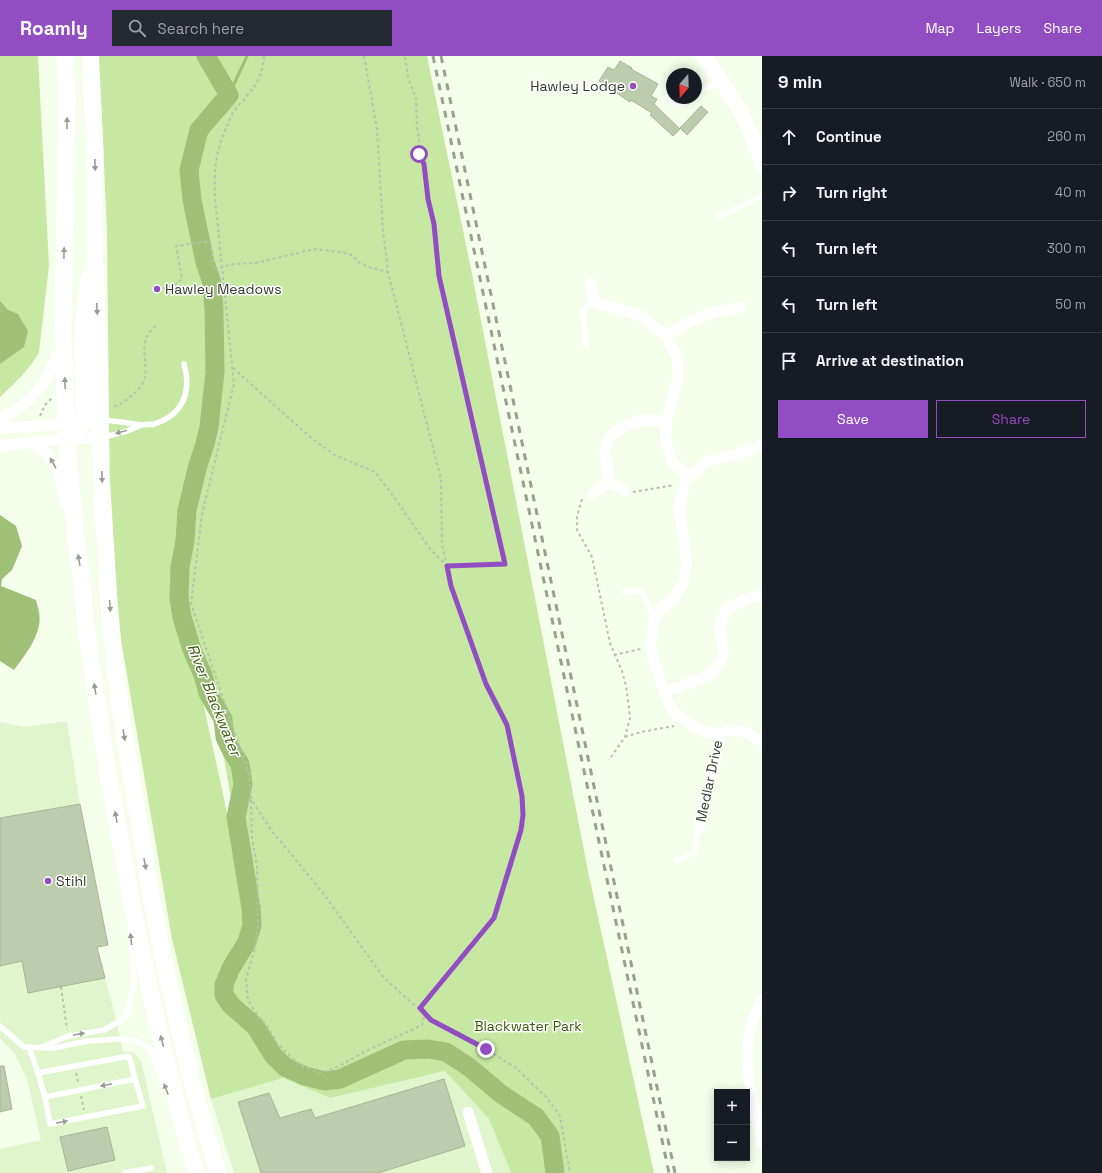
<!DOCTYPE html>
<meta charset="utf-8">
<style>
body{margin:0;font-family:"Space Grotesk",sans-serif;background:#242831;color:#f1f3f6}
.controls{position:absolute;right:12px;bottom:12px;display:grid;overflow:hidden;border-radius:0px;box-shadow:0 2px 10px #0003}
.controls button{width:36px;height:36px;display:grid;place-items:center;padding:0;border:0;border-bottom:1px solid #363941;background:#171b24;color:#f1f3f6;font:20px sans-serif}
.compass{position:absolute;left:666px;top:12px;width:36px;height:36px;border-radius:50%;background:#171b24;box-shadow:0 2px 10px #0003;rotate:199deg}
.stop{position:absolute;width:12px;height:12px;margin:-9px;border:3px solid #924dc2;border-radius:50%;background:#fff}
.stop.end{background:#924dc2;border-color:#fff;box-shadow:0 1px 4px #0008}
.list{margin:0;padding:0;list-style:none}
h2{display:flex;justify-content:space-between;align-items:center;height:52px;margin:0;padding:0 16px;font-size:17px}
h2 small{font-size:13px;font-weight:400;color:#9ea1a6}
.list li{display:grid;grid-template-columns:26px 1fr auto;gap:12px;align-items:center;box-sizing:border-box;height:56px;padding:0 16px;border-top:1px solid #363941}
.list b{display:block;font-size:15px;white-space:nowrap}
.list em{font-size:13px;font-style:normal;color:#9ea1a6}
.actions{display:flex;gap:8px;padding:12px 16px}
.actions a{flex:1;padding:9px 0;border:1px solid #924dc2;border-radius:0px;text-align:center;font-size:14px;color:#924dc2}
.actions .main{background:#924dc2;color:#fff}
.icon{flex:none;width:22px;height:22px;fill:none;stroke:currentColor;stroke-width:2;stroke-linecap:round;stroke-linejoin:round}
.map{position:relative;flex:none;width:762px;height:1117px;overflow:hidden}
header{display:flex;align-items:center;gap:24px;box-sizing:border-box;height:56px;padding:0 20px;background:#924dc2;color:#fff}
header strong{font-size:19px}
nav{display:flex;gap:22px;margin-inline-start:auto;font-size:14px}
.search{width:280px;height:36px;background:#242831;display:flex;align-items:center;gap:10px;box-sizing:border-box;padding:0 14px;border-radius:0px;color:#9ea1a6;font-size:15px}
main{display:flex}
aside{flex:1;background:#171b24}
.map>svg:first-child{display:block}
</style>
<header>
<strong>Roamly</strong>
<div class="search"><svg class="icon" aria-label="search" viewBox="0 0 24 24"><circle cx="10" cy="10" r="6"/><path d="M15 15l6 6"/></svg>Search here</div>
<nav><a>Map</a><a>Layers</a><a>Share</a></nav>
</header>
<main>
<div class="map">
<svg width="762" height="1117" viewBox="0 0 762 1117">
<rect width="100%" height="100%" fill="#f4feea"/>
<g fill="#e1f5cd">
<path d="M67,665L80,748L108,889L97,891L117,967L123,996H133L141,1004L167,1117H0V1093L41,1084L27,1023L14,997L0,982V666L24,671Z"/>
<path d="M445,1015L489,1063L511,1117H234L211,1043L283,1022L330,1042Z"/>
</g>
<g fill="#c7e8a3" fill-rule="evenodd">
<path d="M0,0H38L49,209L39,296C30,313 15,327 0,341Z"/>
<path d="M99,0H427L471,213L588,815L654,1117H511L489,1063L445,1015L330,1042L283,1022L211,1043L172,883L121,584L110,461L107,175ZM200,632L213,639L251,858L252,872Z"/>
</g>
<g fill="#9ec077">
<path d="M0,245L8,254L18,258L28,275L24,291L0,308Z"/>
<path d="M0,459L16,470L22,490L12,514L2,523L1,530L36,544C38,552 41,561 39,569C36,586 24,600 14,614L0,605Z"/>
</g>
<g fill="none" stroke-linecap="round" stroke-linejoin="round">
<path stroke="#9ec077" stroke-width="3" d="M229,39L247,0"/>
<path stroke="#9ec077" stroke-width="19" d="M206,0L229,39L199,74L189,114L192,144L205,206L212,227L214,254L215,316L209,371L205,388L198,409L187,454L185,485L180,511L179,542L182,561L192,594L203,619L208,637L223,663L225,681L231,694L240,708L243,728L236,761L251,852L252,869L247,886L231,912L224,929V939L231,949L255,970L273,999L285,1011L305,1020L325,1025L340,1023L404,994L428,993L446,996L469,1011L501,1038L536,1061L550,1080L555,1117"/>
</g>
<g fill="#bcccac" stroke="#a6b696">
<path d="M620,5L632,12L631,13L658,28L651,40L657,43L654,48L680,73L673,80L650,59L652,57L631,44L630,46L599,25L608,11L614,14Z"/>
<path d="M701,50L708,56L687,79L680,72Z"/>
<path d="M80,748L108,889L97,891L105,922L28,937L22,905L0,910V762Z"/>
<path d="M0,1010H4L12,1053L0,1056Z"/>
<path d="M444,1023L465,1090L378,1117H261L238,1046L269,1037L280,1062L311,1053L315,1062Z"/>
<path d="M107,1071L115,1104L68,1115L60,1081Z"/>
</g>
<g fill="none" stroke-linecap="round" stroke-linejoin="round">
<g stroke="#b8c1af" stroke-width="2" stroke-dasharray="3 3" stroke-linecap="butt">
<path d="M264,0C262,30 248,36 232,58C230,63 228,68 226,72C215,98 214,114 215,142L234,328L202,458L191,548L249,718L251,743L271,774L323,837L384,922L431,964L486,993L516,1012L547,1042L560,1060L570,1117"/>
<path d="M364,0L377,73L383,174L388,216L441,423L442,488L451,530L486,628L507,669L522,740L523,759L521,774L495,862L420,952"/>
<path d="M157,233L166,232L179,227L182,222L176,190L210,185L214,213L219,215L222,211L234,208L255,207L315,193L340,196L352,199L358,206L369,211L388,216"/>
<path d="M233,312L310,381L335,399L375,416L394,441L430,493L447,510L505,508L439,220L434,168L428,143L424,108L419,98V82L417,71L416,43L408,21L405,0"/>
<path d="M114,350C120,350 125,345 130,341C135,337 140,333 143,327C152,307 133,287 157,269"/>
<path d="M40,360L45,349L52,342"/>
<path d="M633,436L674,429"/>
<path d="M582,443L577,460V474L592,501L610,587L622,615L626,630L629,652L630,662L625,681L609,704"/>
<path d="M614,599L641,593"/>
<path d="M625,681L641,676L674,670"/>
<path d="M251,744L252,782L257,810L258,868L255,892L246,923L248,944L257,959L268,971L277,987L299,1009L320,1017L337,1011L368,994L422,969L425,958"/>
<path d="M61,931L67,973"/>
<path d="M76,1017L78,1026"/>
<path d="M81,1040L84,1054"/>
</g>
<g stroke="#fff" stroke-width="5.5">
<path d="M672,30C660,43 680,58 689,42"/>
<path d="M696,36L722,26"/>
<path d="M718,161L762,140"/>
<path d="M586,290L583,255L590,246H594"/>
<path d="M102,364L122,366L141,369"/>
<path d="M103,381C111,379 119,378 127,375C132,373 137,371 141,369C145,368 150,369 154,368C183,359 192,336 184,308"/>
<path d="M624,536L641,534L654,563"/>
<path d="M676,805L695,796L699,773"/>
<path d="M0,970L24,991L54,992L88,985L121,983L136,985L150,993L165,1032"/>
<path d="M29,991L38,1017L129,1000L135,1023L45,1041L38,1017"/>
<path d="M42,991L68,980L104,974L125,962L129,953L134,925L130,877"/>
<path d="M45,1041L50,1068L143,1050L135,1023"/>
<path d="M125,1117L151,1112"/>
</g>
<g stroke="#fff" stroke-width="11">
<path d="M590,227L594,246L642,260L666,280L677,300L678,323L666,365V386L674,408L689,420"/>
<path d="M666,280L685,268L711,257L742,251"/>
<path d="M0,363C36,346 47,325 61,289"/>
<path d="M0,372L41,370L73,366"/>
<path d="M33,386C59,405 59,419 66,449"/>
<path d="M762,389L738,398L711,404L689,420L685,428L679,450L687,508L684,525L675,541L660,554L654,564L650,591L664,637L675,657L687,666L703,675L720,678L730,674L742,675L762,685"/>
<path d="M0,390L67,383L101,382"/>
<path d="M609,427L605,393L609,381L621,372L641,364L666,365"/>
<path d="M592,438L609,427L624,435"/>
<path d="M664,637L707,620L718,610L723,599L720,569L726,554L745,543L762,539"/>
<path d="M699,773L706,739L717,699L720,678"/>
<path d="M762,944C759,951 755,959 752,967C741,1004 754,1050 762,1087"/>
<path d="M468,1056L487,1117"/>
</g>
<path stroke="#fff" stroke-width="15" d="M703,0C729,32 750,68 762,108"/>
<g stroke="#fff" stroke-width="17">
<path d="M65,0L67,41L63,281L65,340L68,398L76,484L82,524L85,565L108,718L134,859L157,967L189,1096L197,1117"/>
<path d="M90,0L95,94L94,195L99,289L101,417L110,562L119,646L152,846L166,916L190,1019L218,1117"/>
<path d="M67,383L84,365C84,318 80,269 89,222"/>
</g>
<g stroke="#98a08f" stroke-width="3" stroke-dasharray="7 7" stroke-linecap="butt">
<path d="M433,0L669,1117"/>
<path d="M441,0L675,1117"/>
</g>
</g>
<defs><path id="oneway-solid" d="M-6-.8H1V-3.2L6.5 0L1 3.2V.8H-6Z"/></defs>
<g fill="#9a9c96">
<use href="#oneway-solid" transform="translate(67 67) rotate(-89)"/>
<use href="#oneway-solid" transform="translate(95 109) rotate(89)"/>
<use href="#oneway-solid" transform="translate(64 197) rotate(-89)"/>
<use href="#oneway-solid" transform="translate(97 253) rotate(87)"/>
<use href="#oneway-solid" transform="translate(65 327) rotate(-92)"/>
<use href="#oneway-solid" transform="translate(121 376) rotate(165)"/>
<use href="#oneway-solid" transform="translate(53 407) rotate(-119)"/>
<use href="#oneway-solid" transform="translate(102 421) rotate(88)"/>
<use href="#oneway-solid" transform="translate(79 504) rotate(-99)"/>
<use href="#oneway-solid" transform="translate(110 550) rotate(86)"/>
<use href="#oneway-solid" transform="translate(95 633) rotate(-99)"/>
<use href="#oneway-solid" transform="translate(124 679) rotate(81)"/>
<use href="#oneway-solid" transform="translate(116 761) rotate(-100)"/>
<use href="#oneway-solid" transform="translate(145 808) rotate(80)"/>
<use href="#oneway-solid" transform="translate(131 883) rotate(-96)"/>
<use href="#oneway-solid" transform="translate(79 978) rotate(-9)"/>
<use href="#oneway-solid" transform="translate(162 985) rotate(-105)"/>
<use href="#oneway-solid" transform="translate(106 1029) rotate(169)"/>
<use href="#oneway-solid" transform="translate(166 1033) rotate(-111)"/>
<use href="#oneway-solid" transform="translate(62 1066) rotate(-10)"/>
</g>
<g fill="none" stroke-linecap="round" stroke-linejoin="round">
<path stroke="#924dc2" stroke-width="5" d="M419,98L424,108L428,143L434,168L439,220L505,508L447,510L451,530L486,628L507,669L522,740L523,759L521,774L494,862L420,952L431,964L486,993"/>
</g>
<g fill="#924dc2" stroke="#fff" stroke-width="1.5">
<circle cx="633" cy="30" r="4"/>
<circle cx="157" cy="233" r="4"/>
<circle cx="48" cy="825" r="4"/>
</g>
<g text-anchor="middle" stroke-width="3" stroke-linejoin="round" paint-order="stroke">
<g font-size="14" fill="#343a2d" stroke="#fff" text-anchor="start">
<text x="625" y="35" text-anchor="end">Hawley Lodge</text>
<text x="165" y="238">Hawley Meadows</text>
<text x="56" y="830">Stihl</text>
</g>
<g font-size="14" fill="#343a2d" stroke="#fff">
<text transform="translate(709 725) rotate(-78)" y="5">Medlar Drive</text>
</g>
<g font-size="14" fill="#3d5a0a" stroke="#fff">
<text x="528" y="975">Blackwater Park</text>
</g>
<g font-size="15" font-style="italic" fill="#405d0f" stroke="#fff">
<text transform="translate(214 644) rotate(68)" y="5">River Blackwater</text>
</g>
</g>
</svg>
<div class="controls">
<button>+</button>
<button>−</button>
</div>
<svg class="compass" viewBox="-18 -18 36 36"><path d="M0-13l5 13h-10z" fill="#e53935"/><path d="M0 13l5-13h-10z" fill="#9ea1a6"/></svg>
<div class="stop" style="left:419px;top:98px"></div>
<div class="stop end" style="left:486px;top:993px"></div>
</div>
<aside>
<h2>9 min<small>Walk · 650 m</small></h2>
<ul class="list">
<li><svg class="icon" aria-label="ahead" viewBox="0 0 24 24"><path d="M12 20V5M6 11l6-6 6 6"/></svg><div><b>Continue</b></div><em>260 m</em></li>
<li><svg class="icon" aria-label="right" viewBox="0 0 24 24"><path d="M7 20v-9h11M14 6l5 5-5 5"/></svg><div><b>Turn right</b></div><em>40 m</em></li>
<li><svg class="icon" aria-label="left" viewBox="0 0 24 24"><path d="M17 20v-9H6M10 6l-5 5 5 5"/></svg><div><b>Turn left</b></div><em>300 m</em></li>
<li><svg class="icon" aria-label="left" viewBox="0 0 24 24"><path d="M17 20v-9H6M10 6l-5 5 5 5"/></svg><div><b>Turn left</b></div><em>50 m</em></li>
<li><svg class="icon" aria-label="arrive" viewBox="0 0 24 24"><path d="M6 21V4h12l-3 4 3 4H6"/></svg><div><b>Arrive at destination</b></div></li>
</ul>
<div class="actions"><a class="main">Save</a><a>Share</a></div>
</aside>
</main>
